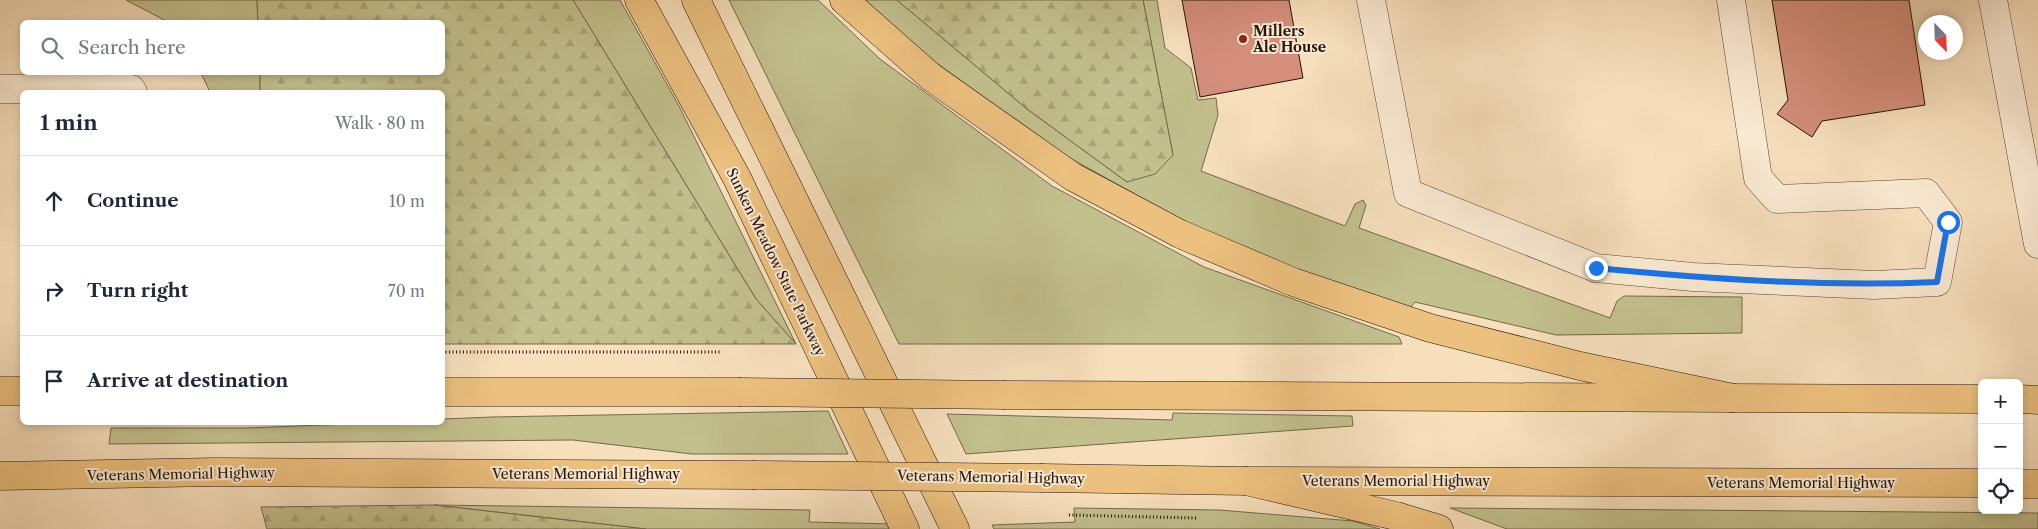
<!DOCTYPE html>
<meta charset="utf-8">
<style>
body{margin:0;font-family:"Libre Caslon Text",serif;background:#f6f6f7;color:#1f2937}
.controls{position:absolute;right:15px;bottom:15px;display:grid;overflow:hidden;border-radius:8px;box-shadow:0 2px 8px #0003}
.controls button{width:45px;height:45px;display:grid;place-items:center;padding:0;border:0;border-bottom:1px solid #e0e1e3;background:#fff;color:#1f2937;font:25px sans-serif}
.compass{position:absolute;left:1918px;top:15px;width:45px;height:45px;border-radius:50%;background:#fff;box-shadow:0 2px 8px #0003;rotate:157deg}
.stop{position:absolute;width:15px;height:15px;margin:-11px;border:4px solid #1a73e8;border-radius:50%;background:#fff}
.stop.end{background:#1a73e8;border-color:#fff;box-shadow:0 1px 5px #0008}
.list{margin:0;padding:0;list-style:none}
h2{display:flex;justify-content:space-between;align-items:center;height:65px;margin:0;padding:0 20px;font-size:21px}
h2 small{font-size:16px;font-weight:400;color:#747a83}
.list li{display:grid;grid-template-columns:32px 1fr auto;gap:15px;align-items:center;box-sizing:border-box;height:90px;padding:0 20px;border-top:1px solid #e0e1e3}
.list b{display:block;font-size:19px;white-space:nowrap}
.list em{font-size:16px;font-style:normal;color:#747a83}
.icon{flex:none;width:28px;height:28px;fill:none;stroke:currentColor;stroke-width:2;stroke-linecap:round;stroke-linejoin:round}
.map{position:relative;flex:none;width:2038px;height:529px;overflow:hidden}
.search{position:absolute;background:#fff;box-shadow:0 2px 8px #0003;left:20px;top:20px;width:425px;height:55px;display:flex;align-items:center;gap:12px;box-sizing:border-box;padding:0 18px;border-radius:8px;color:#747a83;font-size:19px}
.panel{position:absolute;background:#fff;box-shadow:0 2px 8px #0003;left:20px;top:90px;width:425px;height:335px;border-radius:8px}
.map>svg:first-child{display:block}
</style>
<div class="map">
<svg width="2038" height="529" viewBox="0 0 2038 529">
<defs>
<pattern id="forest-firs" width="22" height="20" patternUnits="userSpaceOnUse" patternTransform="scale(1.25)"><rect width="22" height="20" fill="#c2c08d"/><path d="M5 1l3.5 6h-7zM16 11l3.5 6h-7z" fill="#a7a478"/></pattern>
</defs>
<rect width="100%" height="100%" fill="#f7dfbc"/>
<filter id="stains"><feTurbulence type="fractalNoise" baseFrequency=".004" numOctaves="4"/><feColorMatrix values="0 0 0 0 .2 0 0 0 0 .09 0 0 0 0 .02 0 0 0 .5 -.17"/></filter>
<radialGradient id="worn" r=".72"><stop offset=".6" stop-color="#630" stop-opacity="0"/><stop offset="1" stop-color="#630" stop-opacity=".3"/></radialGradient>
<g fill="#c2c08d" stroke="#746a4c">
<path d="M126,0H257L258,22H168Z"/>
<path d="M573,0H620L679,106L796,344L756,299Z"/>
<path d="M729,0H818L880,59L1052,186L1204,267L1399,337L1402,344H899Z"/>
<path d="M864,0H897L1027,109L1127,182L1173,155L1143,0H1157L1165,48L1191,68L1198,100L1216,98L1218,115L1201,171L1345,226L1355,204L1363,200L1366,205L1359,228L1610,318L1617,301L1624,296L1742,297V333L1556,335L1415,302L1411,307L1334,287L1211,236L1066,156L913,46Z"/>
<path d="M201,73H260V92H210Z"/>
<path d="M828,411L848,454H692L573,440L109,444L111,428H248L372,423L442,422L443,419L492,417Z"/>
<path d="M1173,413L1352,416L1353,426L966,454L947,414L1172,420Z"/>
<path d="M434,505L810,510L809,522L894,524L896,529H646Z"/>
<path d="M1074,508L1219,510L1353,521L1380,529H994L992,525L1075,522Z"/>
<path d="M1450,508L2038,513V529H1507Z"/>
</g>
<g fill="url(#forest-firs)" stroke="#746a4c">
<path d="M257,0H573L756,299L796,344H443L442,92H260V73L442,72V22H258Z"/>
<path d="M897,0H1143L1173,155L1155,174L1127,182L1027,109Z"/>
<path d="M434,505L646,529H267L261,507Z"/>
</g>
<g fill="#d48e7b" stroke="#26140c">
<path d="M1182,0H1289L1303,78L1200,97Z"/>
<path d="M1772,0H1909L1925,105L1822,121L1812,137L1777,114L1788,100Z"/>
</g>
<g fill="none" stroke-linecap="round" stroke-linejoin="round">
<defs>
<g id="minor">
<path d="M1371,0L1408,193L1596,268L1693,277L1874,285L1937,282L1948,222L1926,193L1777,199L1758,178L1731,0"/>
<path d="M1993,0L2038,244"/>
<path d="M0,89H131L133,92"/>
</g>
<g id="major">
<path d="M0,391H22"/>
<path d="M442,392H738"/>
<path d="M1006,395L1982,399"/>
<path d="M2019,399L2038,400"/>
<path d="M0,476L216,472L752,475"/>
<path d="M1043,478L1246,481L1982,483"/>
<path d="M2019,484H2038"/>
</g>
<g id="highway">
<path d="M639,0L737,178L905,529"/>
<path d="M696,0L955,529"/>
<path d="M844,0L931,77L1073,177L1180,234L1293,282L1430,328L1580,366L1733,398"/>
<path d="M1246,481L1396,516L1439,529"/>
</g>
</defs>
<use href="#minor" stroke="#5a4738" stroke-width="29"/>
<use href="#major" stroke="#26140c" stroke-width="29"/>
<use href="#highway" stroke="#26140c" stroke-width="29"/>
<g stroke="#26140c" stroke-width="3" stroke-dasharray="1 2.5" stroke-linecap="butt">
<path d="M442,352H721"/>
<path d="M1069,515L1196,518"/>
</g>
<use href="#minor" stroke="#faead3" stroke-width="28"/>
<use href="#major" stroke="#ecc07e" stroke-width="28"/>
<use href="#highway" stroke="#ecc07e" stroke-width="28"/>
<defs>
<g id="major-bridge">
<path d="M738,392L1006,395"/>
<path d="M752,475L1043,478"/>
</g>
</defs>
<use href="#major-bridge" stroke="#26140c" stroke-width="29" stroke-linecap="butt"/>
<use href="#major-bridge" stroke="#ecc07e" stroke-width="28"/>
</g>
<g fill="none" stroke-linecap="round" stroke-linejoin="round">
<path stroke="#1a73e8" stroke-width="6" d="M1596,268C1709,279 1823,287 1937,282L1948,222"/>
</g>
<circle fill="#8f2418" stroke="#faead3" stroke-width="2" cx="1243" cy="39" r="5"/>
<g text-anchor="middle" stroke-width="4" stroke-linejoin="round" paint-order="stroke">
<g font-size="14" font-weight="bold" fill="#26140c" stroke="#faead3" text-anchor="start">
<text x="1253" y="36">Millers<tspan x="1253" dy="16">Ale House</tspan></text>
</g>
<g font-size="14" fill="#26140c" stroke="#faead3">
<text transform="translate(776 262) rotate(64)" y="5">Sunken Meadow State Parkway</text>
<text transform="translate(181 474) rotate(-1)" y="5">Veterans Memorial Highway</text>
<text x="586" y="479">Veterans Memorial Highway</text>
<text transform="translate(991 477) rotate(1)" y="5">Veterans Memorial Highway</text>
<text x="1396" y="486">Veterans Memorial Highway</text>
<text x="1801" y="488">Veterans Memorial Highway</text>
</g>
</g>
<rect width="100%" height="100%" filter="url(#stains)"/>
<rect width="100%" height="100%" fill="url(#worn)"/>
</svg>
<div class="controls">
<button>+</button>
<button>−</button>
<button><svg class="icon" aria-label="locate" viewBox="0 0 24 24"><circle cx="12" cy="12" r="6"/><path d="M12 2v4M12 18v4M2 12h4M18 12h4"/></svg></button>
</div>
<svg class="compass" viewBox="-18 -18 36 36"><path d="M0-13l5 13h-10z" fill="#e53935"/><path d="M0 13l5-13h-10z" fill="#747a83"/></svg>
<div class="stop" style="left:1948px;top:222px"></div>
<div class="stop end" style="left:1596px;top:268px"></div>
<div class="search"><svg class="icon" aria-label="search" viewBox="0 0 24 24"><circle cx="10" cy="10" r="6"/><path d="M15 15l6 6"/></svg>Search here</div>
<section class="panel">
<h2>1 min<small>Walk · 80 m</small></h2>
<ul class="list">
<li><svg class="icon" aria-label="ahead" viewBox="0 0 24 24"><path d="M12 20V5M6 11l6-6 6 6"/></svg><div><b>Continue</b></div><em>10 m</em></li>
<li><svg class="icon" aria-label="right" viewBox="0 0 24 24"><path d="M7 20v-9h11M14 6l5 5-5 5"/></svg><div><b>Turn right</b></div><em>70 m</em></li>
<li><svg class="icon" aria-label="arrive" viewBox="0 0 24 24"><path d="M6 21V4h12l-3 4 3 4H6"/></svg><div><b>Arrive at destination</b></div></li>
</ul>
</section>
</div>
